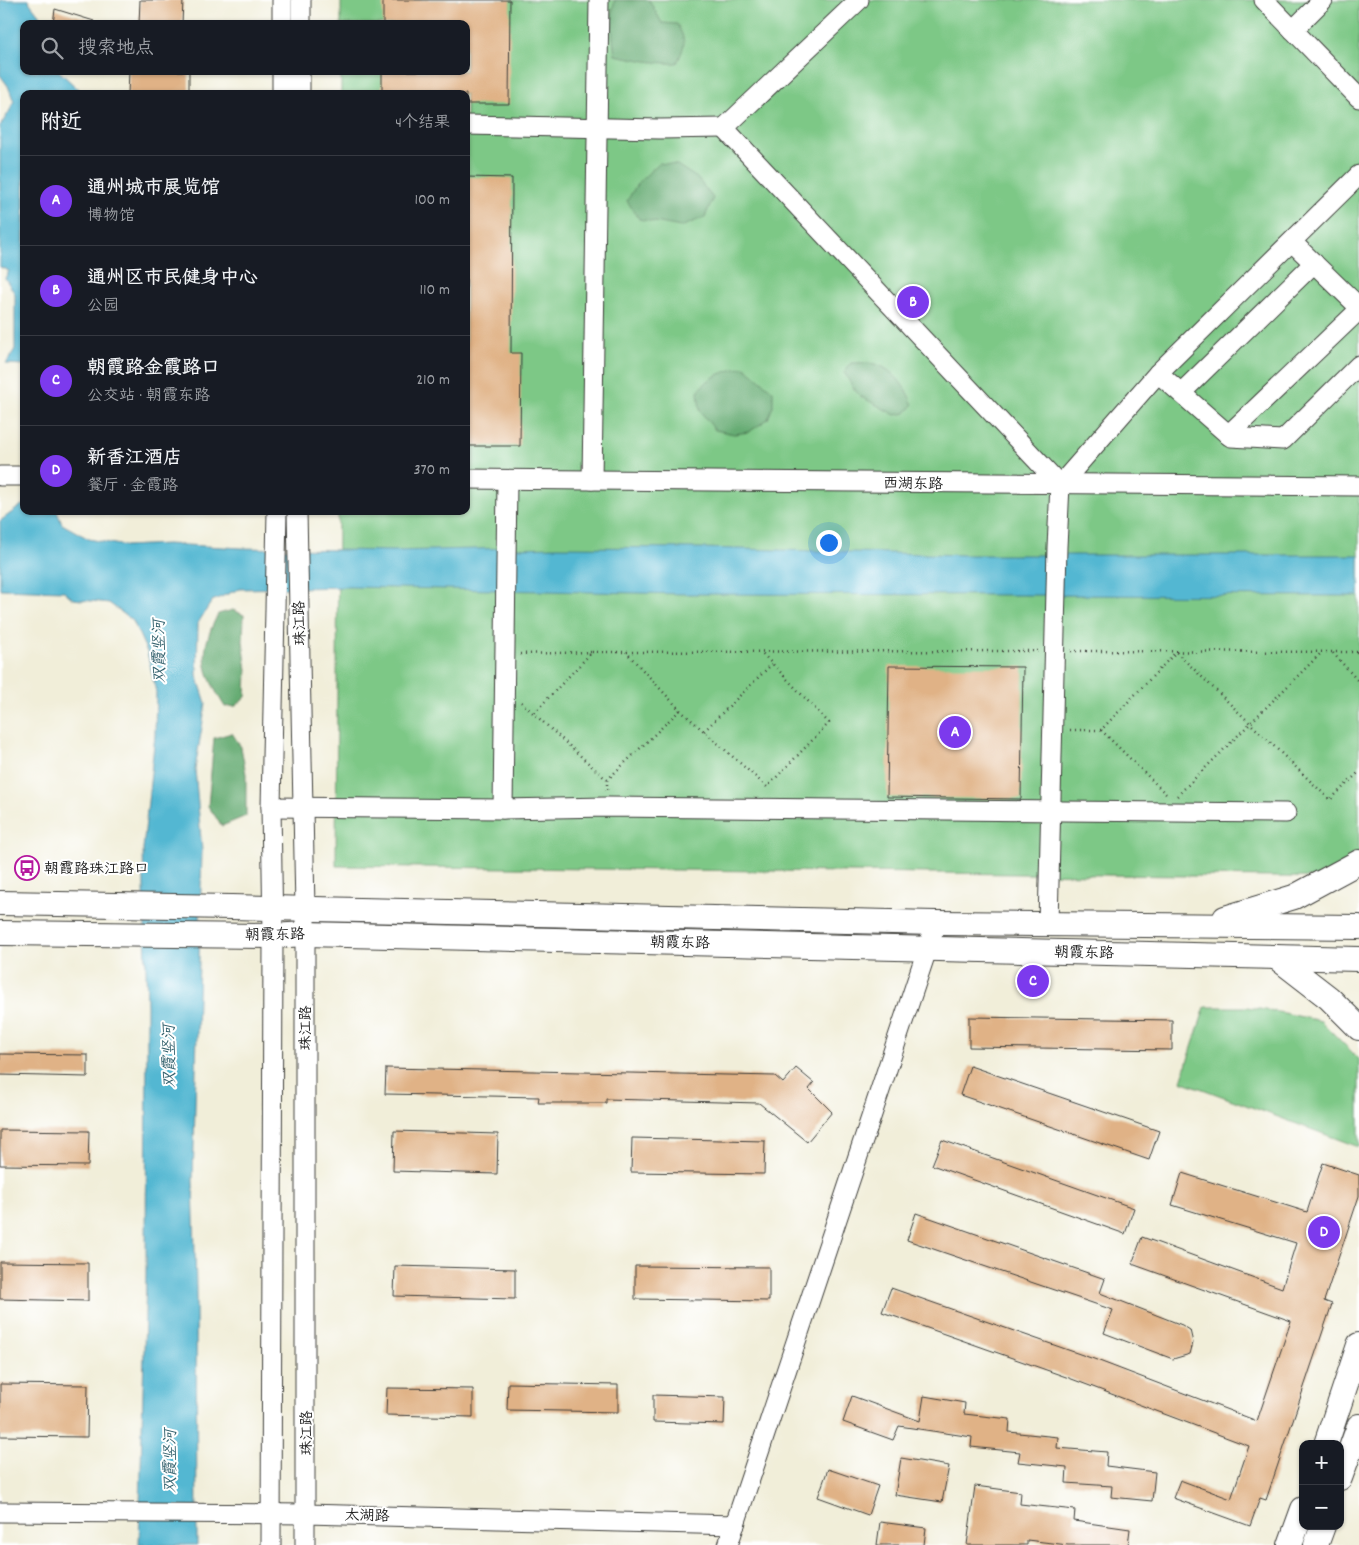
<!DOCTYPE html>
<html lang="zh">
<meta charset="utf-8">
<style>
body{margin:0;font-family:Dekko,"LXGW WenKai TC",sans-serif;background:#242831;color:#f1f3f6}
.controls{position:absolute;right:15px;bottom:15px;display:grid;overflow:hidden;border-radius:10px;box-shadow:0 1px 4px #0004}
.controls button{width:45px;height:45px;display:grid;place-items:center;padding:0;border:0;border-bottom:1px solid #363941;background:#171b24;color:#f1f3f6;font:25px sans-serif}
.you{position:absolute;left:828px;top:542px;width:18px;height:18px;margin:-12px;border:4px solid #fff;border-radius:50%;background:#1a73e8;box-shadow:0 0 0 8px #1a73e833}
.badge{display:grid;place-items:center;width:32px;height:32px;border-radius:50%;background:#7c3aed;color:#fff;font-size:16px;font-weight:700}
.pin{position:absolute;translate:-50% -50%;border:2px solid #fff;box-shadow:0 1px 5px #0006}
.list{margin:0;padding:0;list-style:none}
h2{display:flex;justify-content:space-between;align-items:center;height:65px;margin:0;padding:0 20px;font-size:21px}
h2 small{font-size:16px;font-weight:400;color:#9ea1a6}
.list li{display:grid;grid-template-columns:32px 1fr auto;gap:15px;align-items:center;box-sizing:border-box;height:90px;padding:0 20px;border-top:1px solid #363941}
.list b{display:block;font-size:19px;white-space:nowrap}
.list p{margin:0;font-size:16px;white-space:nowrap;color:#9ea1a6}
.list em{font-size:16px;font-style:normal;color:#9ea1a6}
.icon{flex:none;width:28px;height:28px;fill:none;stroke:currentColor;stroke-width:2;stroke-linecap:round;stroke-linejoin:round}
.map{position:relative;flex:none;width:1359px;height:1545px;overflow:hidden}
.search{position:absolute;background:#171b24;box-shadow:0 1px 4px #0004;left:20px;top:20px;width:450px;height:55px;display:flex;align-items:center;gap:12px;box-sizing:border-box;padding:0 18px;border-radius:10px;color:#9ea1a6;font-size:19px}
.panel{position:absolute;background:#171b24;box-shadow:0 1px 4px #0004;left:20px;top:90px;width:450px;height:425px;border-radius:10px}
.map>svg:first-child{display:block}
</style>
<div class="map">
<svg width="1359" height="1545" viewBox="0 0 1359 1545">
<rect width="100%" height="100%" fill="#fff"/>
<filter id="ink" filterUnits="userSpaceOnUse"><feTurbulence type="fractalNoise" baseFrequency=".02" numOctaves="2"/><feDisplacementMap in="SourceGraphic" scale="10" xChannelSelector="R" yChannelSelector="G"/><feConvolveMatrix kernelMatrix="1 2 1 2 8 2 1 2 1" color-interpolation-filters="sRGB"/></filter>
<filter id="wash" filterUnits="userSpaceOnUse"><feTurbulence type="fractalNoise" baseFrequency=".0096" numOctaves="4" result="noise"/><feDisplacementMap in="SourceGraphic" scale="20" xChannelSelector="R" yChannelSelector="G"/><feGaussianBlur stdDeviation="1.12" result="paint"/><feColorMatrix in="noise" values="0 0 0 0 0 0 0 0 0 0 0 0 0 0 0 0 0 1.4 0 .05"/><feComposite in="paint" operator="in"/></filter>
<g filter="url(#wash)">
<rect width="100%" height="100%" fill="#f1eed9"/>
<g fill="#7dc886" stroke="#4c7251">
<path d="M341,0H1359V878L336,866L338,511H466V94H341V71H466V24H341Z"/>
<path d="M1205,1007H1247L1284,1013L1321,1021L1359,1059V1147L1181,1081Z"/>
</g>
<g fill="#66ac73" stroke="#416448">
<path d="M615,0H649L662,23L677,24C687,42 685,45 677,63C656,64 636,59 615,55C613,37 609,17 615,0Z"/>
<path d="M659,163L677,165L697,178L713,198L705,217L681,227L639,219L627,201L637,184Z"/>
<path d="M851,363C859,363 867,362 875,364C894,369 906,388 913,405L906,413L895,415L860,396L852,386L844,372Z"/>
<path d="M745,367L773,391V406L768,419L749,432L734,434L715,430L700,411L698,391C711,375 725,371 745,367Z"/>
<path d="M233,610L244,615L243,641L247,670L246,697L236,706L225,707C202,670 198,653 218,614Z"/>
<path d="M232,733L241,747L246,774V816L222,826L208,806L214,738Z"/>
</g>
<g fill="#53b7d2" stroke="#386a77">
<path d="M0,0H29L30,3L46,24H24V71H59L83,94H24V365L6,364L15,349V294L5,278L9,271L0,267V126L9,112L14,102L8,86L0,75Z"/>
<path d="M22,505H24V511H57L62,524L89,539L125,546L167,544L242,548L392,551L556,547L703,548L965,555H1359V596L685,594L350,587L239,589L212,601L198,623L197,675L206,703L195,769L202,851L193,1181L196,1287L197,1545H139L146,1275L147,1007L143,849L155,735L156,692L147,652L133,621L109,603L73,599L64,591L0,589V521Z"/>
</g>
<g id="blocks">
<g fill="#e0b286">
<path d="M140,0H183L182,24H139Z"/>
<path d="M383,0H510L509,104H466V94H382V71H466V24H383Z"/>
<path d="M55,9L94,21L93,24H53Z"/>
<path d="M129,71H189V94H128Z"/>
<path d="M466,177L512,178L511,353H521L520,446H466Z"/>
<path d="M889,666L1023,667L1021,799L887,797Z"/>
<path d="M969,1017L1172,1020V1050L969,1047Z"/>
<path d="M0,1054L88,1055V1077L0,1075Z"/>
<path d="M970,1066L1159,1131L1149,1160L960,1095Z"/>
<path d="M386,1068L775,1076L783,1083L796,1068L814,1083L809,1089L832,1112L807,1142L759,1103L606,1099V1103H538L539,1097L385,1094Z"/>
<path d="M0,1130L89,1131L88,1166L0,1165Z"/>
<path d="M394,1131L498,1134L497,1174L393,1171Z"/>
<path d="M632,1138L765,1141L764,1174L631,1172Z"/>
<path d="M942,1140L1134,1208L1125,1234L932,1165Z"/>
<path d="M1323,1163L1359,1175V1196L1324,1301L1332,1304L1266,1500L1260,1498L1250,1526L1173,1498L1180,1480L1231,1499L1249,1446L1069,1378L882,1312L891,1288L1094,1359L1257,1421L1291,1321L1132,1264L1142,1237L1282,1288L1296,1243L1172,1205L1182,1173L1307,1212Z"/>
<path d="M916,1213L1105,1279L1100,1293L1182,1325L1190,1330L1193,1343L1190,1354L1173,1359L1104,1333L1113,1310L907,1240Z"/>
<path d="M0,1262L88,1263V1301L0,1299Z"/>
<path d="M395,1266L515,1269V1299L394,1296Z"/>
<path d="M635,1266L769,1267V1301L635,1299Z"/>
<path d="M508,1383L618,1385V1412L507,1410Z"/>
<path d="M0,1384L88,1385L87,1437L0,1436Z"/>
<path d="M387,1388L473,1389V1417L386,1415Z"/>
<path d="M653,1395L725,1397L724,1424L653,1422Z"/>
<path d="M852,1396L920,1421L924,1396L965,1403L964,1414L1010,1419L1009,1432L1058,1437L1057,1448L1107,1452L1106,1466L1155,1472L1152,1501L1111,1497L1112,1486L1066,1483L1067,1467L1018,1462L1020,1452L971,1447L972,1437L899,1426L893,1440L843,1422Z"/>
<path d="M901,1458L949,1466L942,1502L895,1495Z"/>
<path d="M828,1469L878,1486L868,1515L818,1497Z"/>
<path d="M975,1486L1021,1492L1020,1504L1075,1510L1074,1521L1130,1529L1128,1545H1068L1027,1540V1545H967Z"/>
<path d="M880,1522L926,1528L924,1545H877Z"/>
</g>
</g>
</g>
<g filter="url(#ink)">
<use href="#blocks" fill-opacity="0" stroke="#3c3c38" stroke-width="1"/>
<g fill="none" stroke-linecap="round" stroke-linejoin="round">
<defs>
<g id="minor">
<path d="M282,0V24"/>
<path d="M859,0L724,128L1060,485L1158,373L1359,175"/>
<path d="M1264,0L1359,98"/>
<path d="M301,24V0"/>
<path d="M1293,30L1323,0"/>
<path d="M282,71V94"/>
<path d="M300,94V71"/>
<path d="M466,125L660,129L724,128"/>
<path d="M1292,242L1359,307"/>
<path d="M1158,373L1231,437L1283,440L1359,365"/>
<path d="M1181,393L1314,263"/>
<path d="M1228,435L1359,310"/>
<path d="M0,476H24"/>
<path d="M466,479L1359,486"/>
<path d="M592,480L599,0"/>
<path d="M297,511L305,908V1545"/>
<path d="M271,807L503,809L607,807L1286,813"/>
<path d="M503,809L507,480"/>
<path d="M1048,924L1057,547L1060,485"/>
<path d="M0,1512L306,1514L735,1525"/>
<path d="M271,1545L273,936L271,807L277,511"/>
<path d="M728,1545L936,923"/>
</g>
<g id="major">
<path d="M0,903L231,907L936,923L1359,927"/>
<path d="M1225,918L1294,897L1359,862"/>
<path d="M0,933L273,936L305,934L1359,959"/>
<path d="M1276,957L1329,998L1359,1028"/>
<path d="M1326,1444L1359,1345"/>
<path d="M1340,1478L1359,1426"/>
<path d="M1290,1545L1303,1509"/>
<path d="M1316,1545L1323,1526"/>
</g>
</defs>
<use href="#minor" stroke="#3c3c38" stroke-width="21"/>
<use href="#major" stroke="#3c3c38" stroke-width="26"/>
<g stroke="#3c3c38" stroke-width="2.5" stroke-dasharray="1 4" stroke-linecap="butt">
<path d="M1071,651L1359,652"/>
<path d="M592,652L1038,651"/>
<path d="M1333,653L1359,682"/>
<path d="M520,654L592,652L534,713"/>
<path d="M521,702L607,780V791"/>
<path d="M680,710L767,787L829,723L760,651"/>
<path d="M1070,730H1101"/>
<path d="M704,731L772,664"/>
<path d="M607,780L680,710L626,652"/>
<path d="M1166,794L1101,730L1176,652L1330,800L1359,772"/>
<path d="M1177,796L1322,652"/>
</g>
<use href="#minor" stroke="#fff" stroke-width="19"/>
<use href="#major" stroke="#fff" stroke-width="24"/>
</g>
</g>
<defs>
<symbol id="bus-ring" viewBox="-11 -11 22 22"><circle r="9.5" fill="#fff" stroke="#b5179e" stroke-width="1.5"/><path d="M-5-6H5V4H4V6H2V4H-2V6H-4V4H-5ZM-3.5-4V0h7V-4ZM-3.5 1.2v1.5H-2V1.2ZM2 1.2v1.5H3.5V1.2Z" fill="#b5179e"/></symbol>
</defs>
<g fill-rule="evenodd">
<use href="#bus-ring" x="13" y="854" width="28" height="28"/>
</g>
<g text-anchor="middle" stroke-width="4" stroke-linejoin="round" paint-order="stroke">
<g font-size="15" fill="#1c1c1c" stroke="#fff">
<text transform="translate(913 483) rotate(1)" y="5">西湖东路</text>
<text transform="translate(299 623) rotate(-91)" y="5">珠江路</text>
<text transform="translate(275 934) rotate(-1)" y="5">朝霞东路</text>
<text transform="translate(680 942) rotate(1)" y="5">朝霞东路</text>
<text transform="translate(1084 952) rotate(1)" y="5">朝霞东路</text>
<text transform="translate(305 1028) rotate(-90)" y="5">珠江路</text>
<text transform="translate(306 1433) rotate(-90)" y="5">珠江路</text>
<text transform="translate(367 1515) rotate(1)" y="5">太湖路</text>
</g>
<g font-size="15" fill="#1c1c1c" stroke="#fff" text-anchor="start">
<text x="44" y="873">朝霞路珠江路口</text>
</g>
<g font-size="16" font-style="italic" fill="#35626e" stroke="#fff">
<text transform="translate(158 651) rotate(-91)" y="6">双霞竖河</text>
<text transform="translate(168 1056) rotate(-91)" y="6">双霞竖河</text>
<text transform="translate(169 1461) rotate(-90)" y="6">双霞竖河</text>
</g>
</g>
</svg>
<div class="controls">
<button>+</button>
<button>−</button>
</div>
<div class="you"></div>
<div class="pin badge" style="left:955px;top:732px">A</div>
<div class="pin badge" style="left:913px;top:302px">B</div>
<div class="pin badge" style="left:1033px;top:981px">C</div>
<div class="pin badge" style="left:1324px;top:1232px">D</div>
<div class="search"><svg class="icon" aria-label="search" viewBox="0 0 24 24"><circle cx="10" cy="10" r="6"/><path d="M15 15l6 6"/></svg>搜索地点</div>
<section class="panel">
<h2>附近<small>4个结果</small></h2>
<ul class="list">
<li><span class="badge">A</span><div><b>通州城市展览馆</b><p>博物馆</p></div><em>100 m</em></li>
<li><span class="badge">B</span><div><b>通州区市民健身中心</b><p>公园</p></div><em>110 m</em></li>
<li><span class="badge">C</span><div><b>朝霞路金霞路口</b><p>公交站 · 朝霞东路</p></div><em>210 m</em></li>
<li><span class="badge">D</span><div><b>新香江酒店</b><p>餐厅 · 金霞路</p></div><em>370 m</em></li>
</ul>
</section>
</div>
